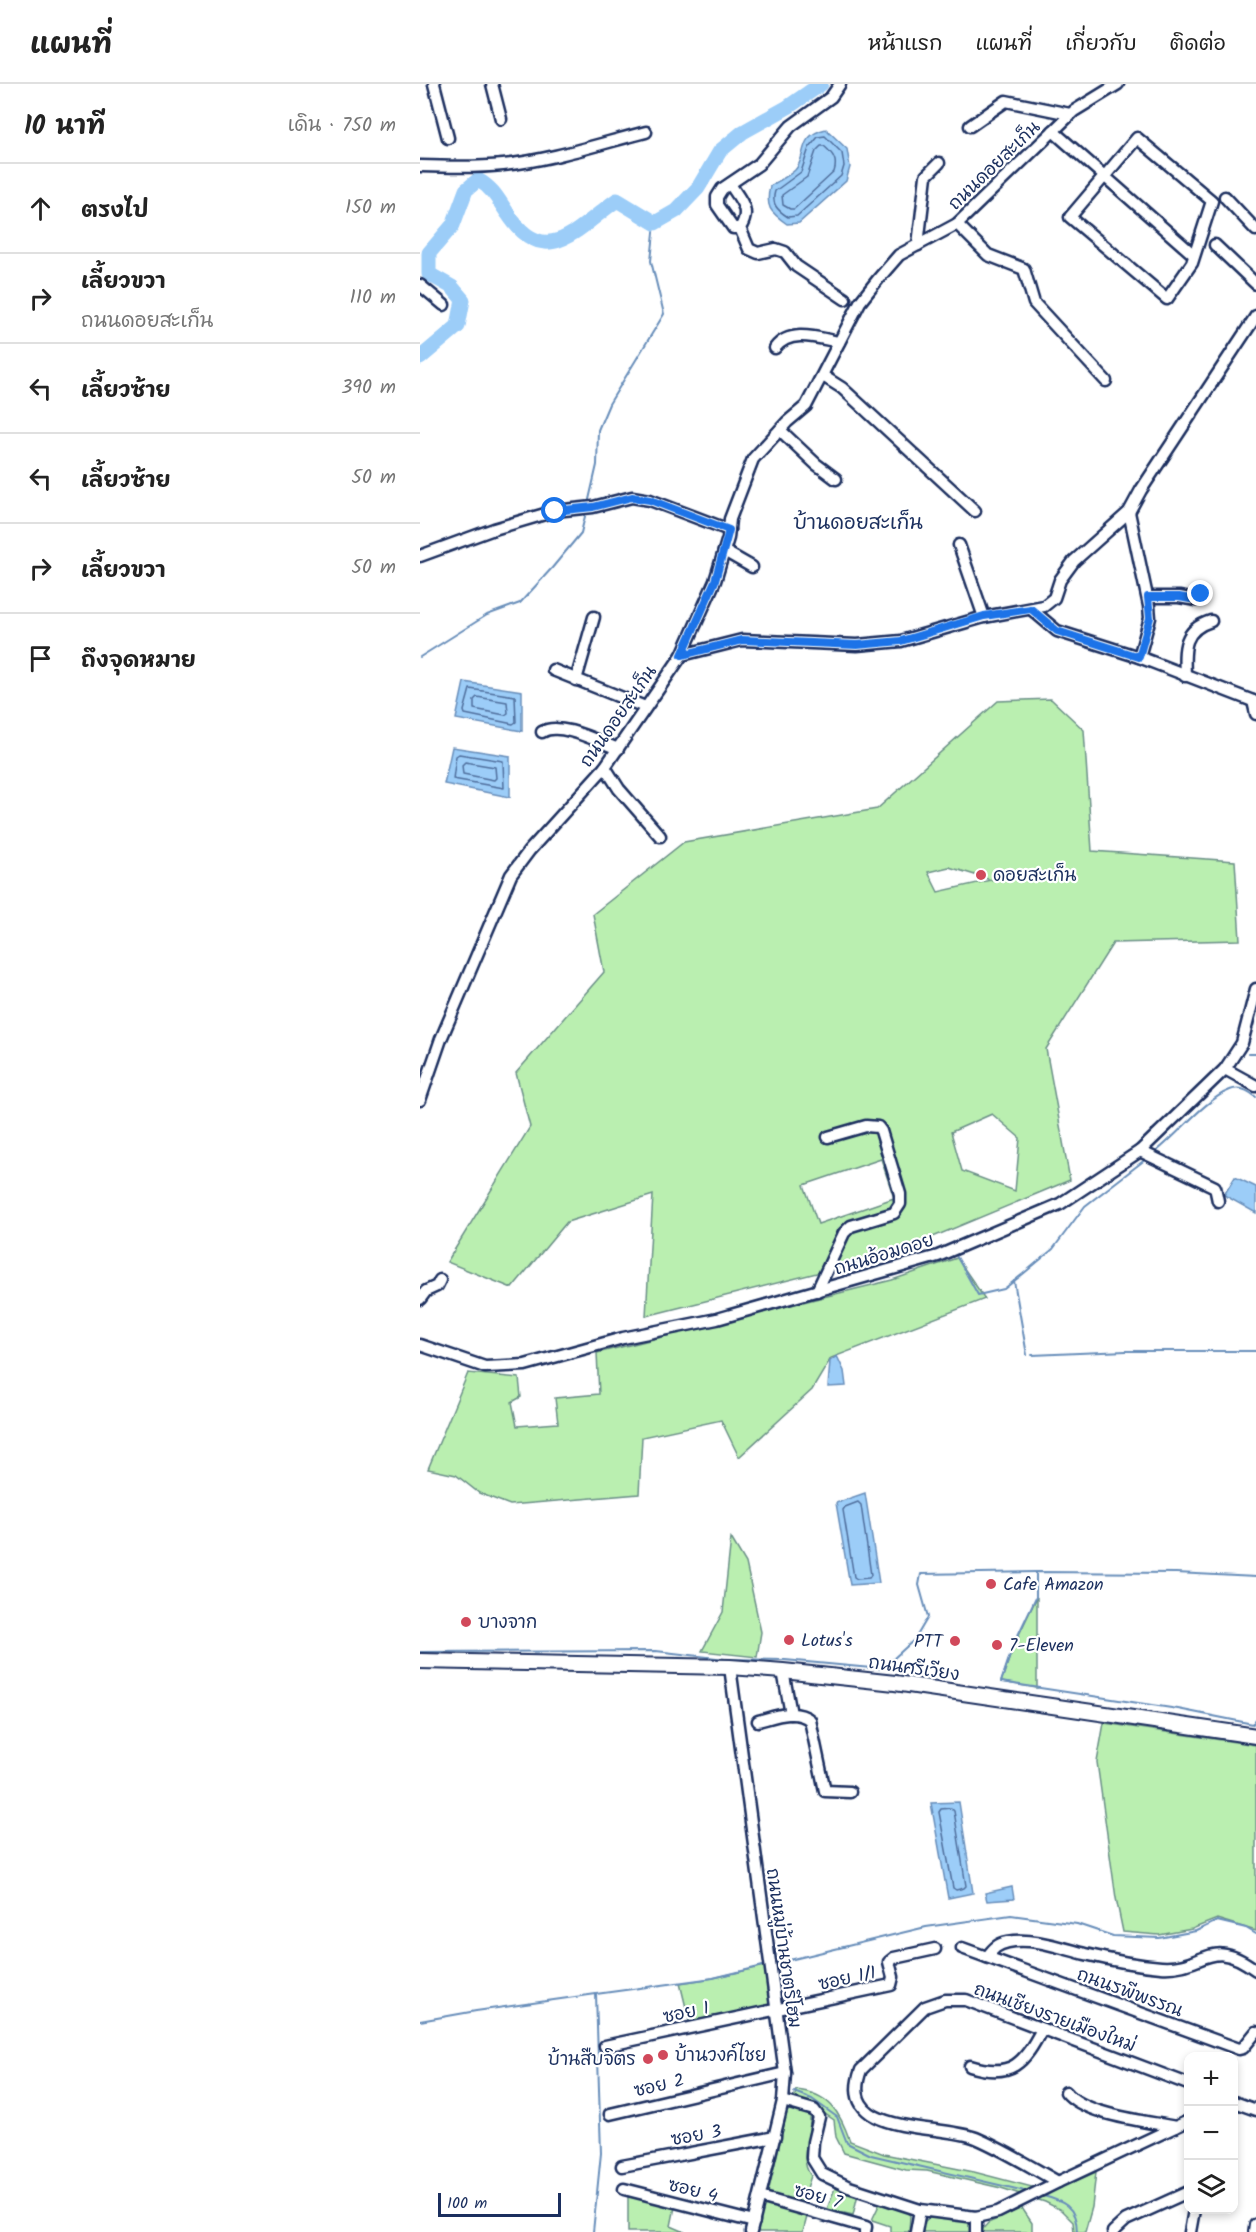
<!DOCTYPE html>
<html lang="th">
<meta charset="utf-8">
<style>
body{margin:0;font-family:Kalam,"Playpen Sans Thai",sans-serif;background:#f6f6f6;color:#222}
.controls{position:absolute;right:18px;bottom:18px;display:grid;overflow:hidden;border-radius:12px;box-shadow:0 3px 9px #0003}
.controls button{width:54px;height:54px;display:grid;place-items:center;padding:0;border:0;border-bottom:2px solid #e0e0e0;background:#fff;color:#222;font:30px sans-serif}
.scale{position:absolute;left:18px;bottom:15px;width:123px;box-sizing:border-box;padding-left:6px;border:3px solid #1b2f5e;border-top:0;font-size:16px;line-height:21px;white-space:nowrap;color:#1b2f5e;-webkit-text-stroke:4px #fff;paint-order:stroke}
.stop{position:absolute;width:18px;height:18px;margin:-14px;border:4px solid #1a73e8;border-radius:50%;background:#fff}
.stop.end{background:#1a73e8;border-color:#fff;box-shadow:0 2px 6px #0008}
.list{margin:0;padding:0;list-style:none}
h2{display:flex;justify-content:space-between;align-items:center;height:78px;margin:0;padding:0 24px;font-size:26px}
h2 small{font-size:20px;font-weight:400;color:#767676}
.list li{display:grid;grid-template-columns:39px 1fr auto;gap:18px;align-items:center;box-sizing:border-box;height:90px;padding:0 24px;border-top:2px solid #e0e0e0}
.list b{display:block;font-size:22px;white-space:nowrap}
.list p{margin:0;font-size:20px;white-space:nowrap;color:#767676}
.list em{font-size:20px;font-style:normal;color:#767676}
.icon{flex:none;width:33px;height:33px;fill:none;stroke:currentColor;stroke-width:2;stroke-linecap:round;stroke-linejoin:round}
.map{position:relative;flex:none;width:836px;height:2148px;overflow:hidden}
header{display:flex;align-items:center;gap:36px;box-sizing:border-box;height:84px;padding:0 30px;background:#fff;border-bottom:2px solid #e0e0e0}
header strong{font-size:28px}
nav{display:flex;gap:33px;margin-inline-start:auto;font-size:21px}
main{display:flex}
aside{flex:1;background:#fff}
.map>svg:first-child{display:block}
</style>
<header>
<strong>แผนที่</strong>
<nav><a>หน้าแรก</a><a>แผนที่</a><a>เกี่ยวกับ</a><a>ติดต่อ</a></nav>
</header>
<main>
<aside>
<h2>10 นาที<small>เดิน · 750 m</small></h2>
<ul class="list">
<li><svg class="icon" aria-label="ahead" viewBox="0 0 24 24"><path d="M12 20V5M6 11l6-6 6 6"/></svg><div><b>ตรงไป</b></div><em>150 m</em></li>
<li><svg class="icon" aria-label="right" viewBox="0 0 24 24"><path d="M7 20v-9h11M14 6l5 5-5 5"/></svg><div><b>เลี้ยวขวา</b><p>ถนนดอยสะเก็น</p></div><em>110 m</em></li>
<li><svg class="icon" aria-label="left" viewBox="0 0 24 24"><path d="M17 20v-9H6M10 6l-5 5 5 5"/></svg><div><b>เลี้ยวซ้าย</b></div><em>390 m</em></li>
<li><svg class="icon" aria-label="left" viewBox="0 0 24 24"><path d="M17 20v-9H6M10 6l-5 5 5 5"/></svg><div><b>เลี้ยวซ้าย</b></div><em>50 m</em></li>
<li><svg class="icon" aria-label="right" viewBox="0 0 24 24"><path d="M7 20v-9h11M14 6l5 5-5 5"/></svg><div><b>เลี้ยวขวา</b></div><em>50 m</em></li>
<li><svg class="icon" aria-label="arrive" viewBox="0 0 24 24"><path d="M6 21V4h12l-3 4 3 4H6"/></svg><div><b>ถึงจุดหมาย</b></div></li>
</ul>
</aside>
<div class="map">
<svg width="836" height="2148" viewBox="0 0 836 2148">
<rect width="100%" height="100%" fill="#fff"/>
<filter id="ink" filterUnits="userSpaceOnUse"><feTurbulence type="fractalNoise" baseFrequency=".0167" numOctaves="2"/><feDisplacementMap in="SourceGraphic" scale="12" xChannelSelector="R" yChannelSelector="G"/><feConvolveMatrix kernelMatrix="1 2 1 2 8 2 1 2 1" color-interpolation-filters="sRGB"/></filter>
<g filter="url(#ink)">
<g fill="#baefb0" stroke="#6a8f87" stroke-width="1.5" fill-rule="evenodd">
<path d="M631,615L664,646L672,767L815,777L820,856L693,859L626,965L650,1096L472,1170L226,1232L233,1111L147,1138L92,1204L27,1178L110,1043L96,989L184,888L173,830L264,758L457,725L578,617ZM529,783L571,796L518,808L508,788ZM572,1030L600,1054L595,1107L542,1087L531,1048ZM461,1075L474,1114L398,1140L384,1101Z"/>
<path d="M537,1174L565,1215L411,1274L392,1306L319,1373L301,1336L222,1353L219,1410L90,1421L59,1409L36,1391L8,1385L48,1289L99,1294L101,1313L92,1318L97,1342L138,1339L135,1314L179,1310L177,1269L472,1196Z"/>
<path d="M311,1454L326,1479L341,1548L337,1573L282,1567L303,1528Z"/>
<path d="M617,1513V1604L581,1598L594,1561Z"/>
<path d="M684,1639L836,1661V1847L797,1835L772,1845L739,1851L703,1848L696,1814L677,1678Z"/>
<path d="M345,1882L350,1922L270,1940L260,1899L293,1894Z"/>
<path d="M376,2006C409,2009 420,2028 430,2057L464,2070L554,2088L631,2108L676,2088L672,2123L665,2148H654L653,2138L641,2126L625,2118L581,2104L507,2087L486,2086L424,2069L416,2053L414,2036L399,2026L374,2017Z"/>
<path d="M370,2025L387,2028L390,2031C392,2052 377,2073 391,2092L382,2119L348,2109L367,2028Z"/>
<path d="M415,2104L438,2110L433,2131L407,2125Z"/>
<path d="M208,2110L255,2123L251,2142L265,2148H208Z"/>
<path d="M342,2117L388,2129L383,2148H333Z"/>
<path d="M461,2117L488,2125L490,2132L489,2148H470V2142L452,2136Z"/>
<path d="M602,2124L612,2139V2148H560L568,2139Z"/>
<path d="M511,2133L545,2136L551,2141V2148H501L503,2138Z"/>
</g>
<g fill="#9ccdf8" stroke="#688eba" stroke-width="1.5">
<path d="M406,45L427,65L430,83L426,97L379,139L367,140C350,128 345,123 350,102C358,97 369,92 375,86C388,72 376,52 406,45Z"/>
<path d="M44,598L102,607V647L36,635Z"/>
<path d="M32,663L90,672V713L24,700Z"/>
<path d="M815,1093L836,1103V1129L804,1111Z"/>
<path d="M417,1272L424,1287L426,1302L408,1303L410,1277Z"/>
<path d="M445,1409L459,1499L430,1501L416,1419Z"/>
<path d="M539,1718L553,1809L528,1814L511,1719Z"/>
<path d="M592,1803L594,1815L567,1817L565,1809Z"/>
</g>
<g fill="none" stroke-linecap="round" stroke-linejoin="round">
<g stroke="#4f6e9c" stroke-width="1.5">
<path d="M405,52L422,69L424,82L421,92L377,132L368,133C357,126 351,120 355,107L381,88L389,64L398,53Z"/>
<path d="M401,62H404C413,70 418,76 414,88L374,125H370L363,121L362,111L387,93L396,67Z"/>
<path d="M50,605L95,612L96,638L93,640L45,630L44,627Z"/>
<path d="M57,613L87,618L88,629L85,631L54,625V616Z"/>
<path d="M39,670L83,677L84,704L33,695L36,672Z"/>
<path d="M45,678L75,683L76,694L74,696L43,690L42,681Z"/>
<path d="M438,1418L441,1421L451,1491L449,1494L437,1495L434,1493L423,1426L425,1423Z"/>
<path d="M531,1724L534,1727L546,1802L544,1804L536,1806L533,1804L519,1728L521,1725Z"/>
</g>
<g stroke="#688eba" stroke-width="2">
<path d="M168,420L177,381L178,346L189,320L244,230L231,177L235,139"/>
<path d="M0,573L67,531L100,519L132,484L161,449L166,428"/>
<path d="M828,970H836"/>
<path d="M733,1070C757,1052 784,1016 810,1006C819,1002 829,1007 836,1013"/>
<path d="M537,1173L558,1211L584,1205L603,1190L633,1165L665,1122L726,1075"/>
<path d="M594,1197L607,1271"/>
<path d="M612,1271L706,1267H836"/>
<path d="M836,1493L756,1489L616,1488V1513L593,1562L581,1598L758,1625L833,1640L836,1635"/>
<path d="M0,1568L236,1567L305,1575L365,1576L462,1585L495,1555L508,1533L499,1501L501,1490L616,1488"/>
<path d="M353,1880L506,1843L591,1831L657,1840L693,1852L739,1854L776,1847L797,1837L826,1844L836,1850"/>
<path d="M176,1910L293,1894L347,1881"/>
<path d="M0,1937L56,1927L176,1910L181,2069L173,2148"/>
<path d="M374,2008L392,2015L417,2033L427,2059L451,2071L609,2108"/>
<path d="M620,2111C642,2117 657,2121 657,2148"/>
</g>
<path stroke="#9ccdf8" stroke-width="15" d="M0,274L38,242L43,216L32,203L9,190V169L33,141L46,106L58,96C73,104 79,117 88,130C126,188 158,143 197,116L235,139L256,127L278,104L300,67L323,48L368,23L401,0"/>
<defs>
<g id="minor">
<path d="M14,0L28,54"/>
<path d="M72,0L81,35"/>
<path d="M550,42L586,17L650,30"/>
<path d="M633,47L774,171"/>
<path d="M717,54L792,117L772,179L747,215L650,133Z"/>
<path d="M0,82C28,83 55,84 83,81C131,76 179,60 226,48"/>
<path d="M310,100C320,116 332,126 320,144L329,165L338,169L356,165L365,168L376,182L425,215"/>
<path d="M805,113L836,146"/>
<path d="M537,140L568,171L604,185L614,219L686,297"/>
<path d="M320,144H313L297,121V113L302,105L339,80L371,42L411,13L420,0"/>
<path d="M498,161L506,92L519,79"/>
<path d="M795,161L836,200"/>
<path d="M0,201L24,221"/>
<path d="M355,264C370,244 398,254 419,258"/>
<path d="M403,292L422,304L555,427"/>
<path d="M360,346L396,380L416,395"/>
<path d="M709,428L729,522L730,534L719,573"/>
<path d="M539,461L564,533"/>
<path d="M304,467L332,483"/>
<path d="M0,472L74,445L135,427L173,423L212,413L230,416L309,446"/>
<path d="M728,513H759L776,516L781,510"/>
<path d="M611,525L637,547L719,573L833,617"/>
<path d="M262,571L322,556L437,561L481,557L564,533L624,522L634,514L640,496L654,477L709,428L721,406L836,232"/>
<path d="M133,586L225,623"/>
<path d="M765,592C764,566 762,546 791,537"/>
<path d="M156,596L174,533"/>
<path d="M833,617L836,630"/>
<path d="M122,648C140,637 179,658 198,665"/>
<path d="M185,683L199,705L240,752"/>
<path d="M805,985L836,1002"/>
<path d="M0,1016L21,955L91,791L109,767L185,683L262,571L295,497L308,454L310,435L333,375L367,338L386,322L440,218L459,194L479,171L537,140L654,27L698,0"/>
<path d="M720,1067L795,1103L798,1117"/>
<path d="M397,1207L424,1149L431,1142L474,1129L480,1120V1110L461,1047L458,1043L446,1042L408,1053"/>
<path d="M0,1215L6,1207L17,1202L20,1196"/>
<path d="M0,1261L65,1283L105,1281L203,1254L297,1235L518,1172L640,1120L720,1067L805,985L822,959L836,905"/>
<path d="M310,1583L365,1989L363,2017L331,2148"/>
<path d="M363,1587L371,1630"/>
<path d="M338,1637C354,1633 375,1624 390,1636L405,1707L430,1708"/>
<path d="M542,1864L819,1965L823,1964L836,1948"/>
<path d="M567,1873C573,1865 577,1860 588,1858C613,1853 641,1864 665,1870C690,1876 716,1881 741,1883C785,1886 789,1851 836,1886"/>
<path d="M185,1962L471,1901L473,1893L469,1878L474,1874L515,1865"/>
<path d="M550,1982C592,1995 604,1979 622,1945"/>
<path d="M646,2008C664,2031 726,2037 755,2043"/>
<path d="M363,2017L394,2026L399,2033L393,2058L392,2074L402,2090L429,2103L500,2126L556,2133L578,2128L638,2098L768,2037"/>
<path d="M814,2018L836,2026"/>
<path d="M190,2030L365,1989"/>
<path d="M202,2082L355,2053"/>
<path d="M638,2098C611,2083 584,2066 556,2054C519,2039 416,2053 441,1986L505,1923L525,1916H546L768,2000"/>
<path d="M204,2105L334,2138"/>
<path d="M340,2113L446,2143L445,2148"/>
<path d="M496,2148L500,2126"/>
<path d="M556,2148V2133"/>
<path d="M693,2148L706,2136L768,2108"/>
<path d="M770,2148L774,2126"/>
</g>
<path id="tertiary" d="M835,2148L836,2141"/>
<path id="secondary" d="M0,1577L310,1583L363,1587L475,1599L836,1652"/>
</defs>
<use href="#minor" stroke="#1b2f5e" stroke-width="15"/>
<use href="#tertiary" stroke="#1b2f5e" stroke-width="16"/>
<use href="#secondary" stroke="#1b2f5e" stroke-width="18"/>
<use href="#minor" stroke="#fff" stroke-width="10"/>
<use href="#tertiary" stroke="#fff" stroke-width="12"/>
<use href="#secondary" stroke="#fff" stroke-width="14"/>
</g>
</g>
<g fill="none" stroke-linecap="round" stroke-linejoin="round" filter="url(#ink)">
<path stroke="#1a73e8" stroke-width="8" d="M135,427L173,423L212,413L230,416L309,446L295,497L262,571L322,556L437,561L481,557L564,532L611,525L637,547L719,573L730,534L728,513H759L776,516L781,510"/>
</g>
<g fill="#d1495b" stroke="#fff" stroke-width="2">
<circle cx="561" cy="791" r="6"/>
<circle cx="571" cy="1500" r="6"/>
<circle cx="46" cy="1538" r="6"/>
<circle cx="369" cy="1556" r="6"/>
<circle cx="535" cy="1557" r="6"/>
<circle cx="577" cy="1561" r="6"/>
<circle cx="243" cy="1971" r="6"/>
<circle cx="228" cy="1975" r="6"/>
</g>
<g text-anchor="middle" stroke-width="4.5" stroke-linejoin="round" paint-order="stroke">
<g font-size="18" fill="#1b2f5e" stroke="#fff">
<text transform="translate(574 81) rotate(-44)" y="6">ถนนดอยสะเก็น</text>
<text transform="translate(198 632) rotate(-55)" y="6">ถนนดอยสะเก็น</text>
<text transform="translate(464 1170) rotate(-17)" y="6">ถนนอ้อมดอย</text>
<text transform="translate(494 1584) rotate(8)" y="6">ถนนศรีเวียง</text>
<text transform="translate(364 1864) rotate(82)" y="6">ถนนหมู่บ้านชาตรีโฮม</text>
<text transform="translate(427 1894) rotate(-12)" y="6">ซอย 1/1</text>
<text transform="translate(710 1908) rotate(20)" y="6">ถนนรพีพรรณ</text>
<text transform="translate(266 1928) rotate(-12)" y="6">ซอย 1</text>
<text transform="translate(635 1933) rotate(20)" y="6">ถนนเชียงรายเมืองใหม่</text>
<text transform="translate(239 2001) rotate(-13)" y="6">ซอย 2</text>
<text transform="translate(276 2051) rotate(-10)" y="6">ซอย 3</text>
<text transform="translate(273 2106) rotate(14)" y="6">ซอย 4</text>
<text transform="translate(398 2112) rotate(16)" y="6">ซอย 7</text>
</g>
<g font-size="18" fill="#1b2f5e" stroke="#fff" text-anchor="start">
<text x="573" y="797">ดอยสะเก็น</text>
<text x="583" y="1506">Cafe Amazon</text>
<text x="58" y="1544">บางจาก</text>
<text x="381" y="1562">Lotus's</text>
<text x="523" y="1563" text-anchor="end">PTT</text>
<text x="589" y="1567">7-Eleven</text>
<text x="255" y="1977">บ้านวงค์ไชย</text>
<text x="216" y="1981" text-anchor="end">บ้านสืบจิตร</text>
</g>
<g font-size="20" fill="#1b2f5e" stroke="#fff">
<text x="438" y="445">บ้านดอยสะเก็น</text>
</g>
</g>
</svg>
<div class="controls">
<button>+</button>
<button>−</button>
<button><svg class="icon" aria-label="layers" viewBox="0 0 24 24"><path d="M12 4l9 5-9 5-9-5zM3 14l9 5 9-5"/></svg></button>
</div>
<div class="scale">100 m</div>
<div class="stop" style="left:135px;top:427px"></div>
<div class="stop end" style="left:781px;top:510px"></div>
</div>
</main>
